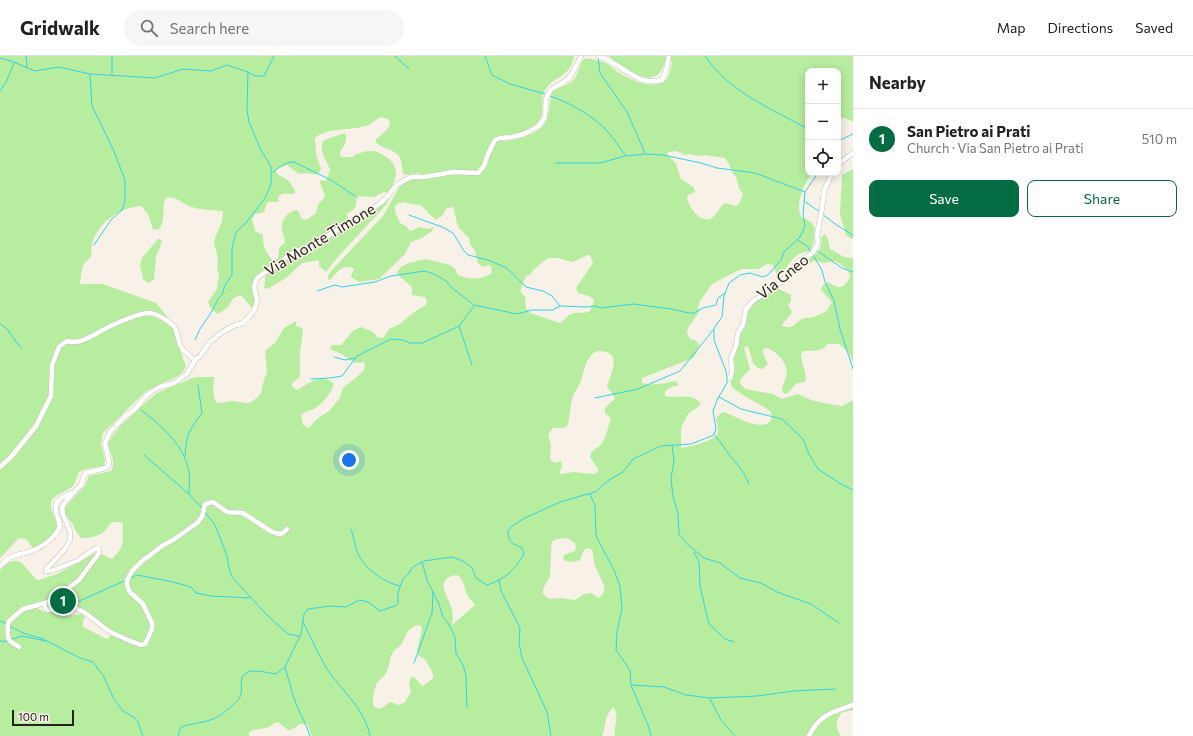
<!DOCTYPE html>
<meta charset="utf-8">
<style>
body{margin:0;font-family:Commissioner,sans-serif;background:#f6f6f6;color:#202124}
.controls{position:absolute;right:12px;top:12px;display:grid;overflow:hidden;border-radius:8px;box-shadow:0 2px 10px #0003}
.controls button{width:36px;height:36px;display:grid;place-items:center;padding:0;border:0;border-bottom:1px solid #e0e0e0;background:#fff;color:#202124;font:20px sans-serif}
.scale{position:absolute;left:12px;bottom:10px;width:62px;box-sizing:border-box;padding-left:4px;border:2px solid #25221f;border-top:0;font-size:11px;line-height:14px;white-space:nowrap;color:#25221f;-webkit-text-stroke:3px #f8f1e7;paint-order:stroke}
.you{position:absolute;left:349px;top:404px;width:14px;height:14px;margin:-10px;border:3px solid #fff;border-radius:50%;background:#1a73e8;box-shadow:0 0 0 6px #1a73e833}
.badge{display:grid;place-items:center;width:26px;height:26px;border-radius:50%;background:#046c43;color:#fff;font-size:13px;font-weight:700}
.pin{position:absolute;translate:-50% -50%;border:2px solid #fff;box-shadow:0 1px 4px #0006}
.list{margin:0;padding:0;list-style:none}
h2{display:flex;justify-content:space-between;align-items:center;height:52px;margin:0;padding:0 16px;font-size:17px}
h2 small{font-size:13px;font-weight:400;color:#757577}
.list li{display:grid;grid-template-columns:26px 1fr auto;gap:12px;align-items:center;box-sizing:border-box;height:60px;padding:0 16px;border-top:1px solid #e0e0e0}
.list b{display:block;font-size:15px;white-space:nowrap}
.list p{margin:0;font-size:13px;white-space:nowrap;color:#757577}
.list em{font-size:13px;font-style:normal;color:#757577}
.actions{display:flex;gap:8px;padding:12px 16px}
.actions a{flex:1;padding:9px 0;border:1px solid #046c43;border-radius:8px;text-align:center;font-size:14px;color:#046c43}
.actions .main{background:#046c43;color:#fff}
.icon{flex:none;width:22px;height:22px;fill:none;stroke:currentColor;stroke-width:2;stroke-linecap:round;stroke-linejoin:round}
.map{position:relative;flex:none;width:853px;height:680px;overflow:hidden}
header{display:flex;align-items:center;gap:24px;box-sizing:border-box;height:56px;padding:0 20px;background:#fff;border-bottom:1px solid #e0e0e0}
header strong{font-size:19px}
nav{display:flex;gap:22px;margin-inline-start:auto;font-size:14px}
.search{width:280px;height:36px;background:#f6f6f6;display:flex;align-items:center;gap:10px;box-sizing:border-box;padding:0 14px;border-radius:22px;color:#757577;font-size:15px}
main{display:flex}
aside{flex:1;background:#fff}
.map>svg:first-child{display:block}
</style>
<header>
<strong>Gridwalk</strong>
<div class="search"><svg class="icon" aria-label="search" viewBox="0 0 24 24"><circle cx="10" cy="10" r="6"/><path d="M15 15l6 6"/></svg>Search here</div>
<nav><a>Map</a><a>Directions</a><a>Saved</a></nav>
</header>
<main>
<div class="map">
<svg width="853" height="680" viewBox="0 0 853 680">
<rect width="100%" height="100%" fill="#f8f1e7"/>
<g fill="#b7ed9e" fill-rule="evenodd">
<path d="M0,0H574C570,23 554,19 545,34C541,42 543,48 542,56C540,73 520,77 506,80L503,85C517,84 538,79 545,67C549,61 550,44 552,36C559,30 567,31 574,23C579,17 579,9 584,3C592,2 601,5 608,8C612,10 614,14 618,16C630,24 658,37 668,21C670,17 671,11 672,6L666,2C660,31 639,23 621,9C616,6 612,2 608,0H853V66C848,63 843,60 838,64V15H808V117H812C804,128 795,147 801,161C804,163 809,164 812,167C817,174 814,189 810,195C807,196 803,196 801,197C790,201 788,215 777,219L773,209L768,207L759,213H742L737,215L712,228L700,245L698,251L699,256L688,272L687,277L690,283L695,284L699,288C698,294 697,297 693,302L642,322V327C654,330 664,327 676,325L679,329L669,332L665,335V340C677,343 690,336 701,347L698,351L688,358L681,372V392C689,391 716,385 718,376C719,372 717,368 716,363L721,357L724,356L749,367L760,369L767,368L772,363L771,356C765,351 733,334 732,331C729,325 733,320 735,314C735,310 734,307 734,304C735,296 743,260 747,254C753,245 767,235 777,232L791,239V245L788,249L792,256C790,261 784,264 782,270C792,273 792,270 799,265C803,261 809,262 814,261C819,259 821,257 826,256L832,246L821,234L823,229L827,226L837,231H842C852,222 853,217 842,209C839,207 836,205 833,205C830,205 828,207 824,207C820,206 817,203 812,206C808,208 798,215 795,219H792C798,201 826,203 821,181L825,178L828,183L830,193L844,201L853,202V306L849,297L839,288H827C822,297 812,294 803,295L801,298C801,306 808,320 805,326C802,327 798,326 796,328C792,331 791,335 787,338L783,337L782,333C783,328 786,322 787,317C787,306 777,296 767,292L763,293V297L768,308L762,313L758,312L753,307L748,290L744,292L750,313L740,324V327L745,333L773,338L782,343L798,338L811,344L829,348L842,350L853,344V654L841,657C836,667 834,670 841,680H615C613,668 620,665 614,651C603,661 607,668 602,680H312L307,668H300L291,674H288L278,666C273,667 272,669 269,671C262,674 255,672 249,676V680H0V515C7,507 10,503 21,506L37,524H39L57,518L97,496L112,503C126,490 122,484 123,467C106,463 110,473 101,478C95,480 87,483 81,482L75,474L73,468L66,460L64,455L66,450L85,430L89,420L111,415L113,410V404L108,388L111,382L121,369L144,348L157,337L195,321H214C214,330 211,340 217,347L233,345L247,347L251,346L258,341L261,337L264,324L267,316L265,295L275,287L284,272L296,265V270L302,272L303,275L300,296V321L292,327V330L297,334C309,328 321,316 334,328C331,337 323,348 314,353C309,355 305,355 301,360L303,369L309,372L317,363L329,355L339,343L343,332L358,320L364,314L365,308L364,306L355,307L340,297L332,294L330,292L332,289H341L353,275L361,271L373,276L377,281L383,282L389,273L400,268L414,256L426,249L427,246L425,241L412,239V231L398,219L397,216L401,211L409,207L426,203L450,209L455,213L458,219C469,224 481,224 492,217L491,211L489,209L483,211L478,207L475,195L470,188L469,182L458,171L453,151L447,152L442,160L435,164L434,162L429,158L425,153L420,149L411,148L404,146L398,147L395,151V156L400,167L406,170L410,175L420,171L429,173L433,171V174L422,182L411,186L405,198L379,223L359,226L351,221L352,217L354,214L353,212C342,207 337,217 330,224L327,222L331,215L383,160L400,130L406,126L415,123L420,117L404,119C401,113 403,106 399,100C393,92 380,93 375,85C380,78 389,76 390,66L388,63L381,61C375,64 371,69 365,70C349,75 328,71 315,82L316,98L321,113L319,117L315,119L308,117L299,118L287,109L277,113L276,115L277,118L288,124L295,134V137C288,140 284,134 278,141L279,146H270L267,147L264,156L255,158L252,163L255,175L263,179C262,188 266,198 273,204L278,202C280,194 277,191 285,187C285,181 281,176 282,170C282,162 289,155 297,154L299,156L301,162L306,164L316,157L318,149L324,142L325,139L319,124L326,125L330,114C327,104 317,94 324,84L345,77C348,84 344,90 340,96L341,101H353L354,99C358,98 364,95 369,95C373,94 378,96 381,98C400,107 399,121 388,137L390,141L386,149L337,202L326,216L319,210V204L302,207L286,222L267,233L264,232L266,218C253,227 257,230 259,242C259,246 258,249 258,253L252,252L242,240C231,240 233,245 227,252C224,254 221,256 218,258L210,251L208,246L217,233L219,218L217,213L218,202L214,187L215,182L222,166L223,155C213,154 201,154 192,151C181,148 177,139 166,142C160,153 167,163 159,173L153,174L148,158L141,150C119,152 98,166 92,188C91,191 92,196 91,200C89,204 84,206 83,210C81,215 81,223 80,228H103L156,247L165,258L174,274L177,287L186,310L183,316L178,320L146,335L103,377L101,388L105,403L104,410L86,413L79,416C76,421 76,426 73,430C66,437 50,438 51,450C52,458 57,464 57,474L52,481L33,492L26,483L19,482L0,502ZM676,95L686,99L690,98L698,100L705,99L725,102L729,108L733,118L736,121L739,132L743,138L739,148L736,150L725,147C720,150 718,157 713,161C702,170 690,152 687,143L688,139L693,137L695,135L693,131L681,123L676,108L668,99V96ZM384,136L388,137L380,146L349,164L347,158C356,153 358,149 355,140L374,141ZM588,199H590L593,207L576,232L578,237L589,240L593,243L594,245L590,255C584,258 580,256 574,257C568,258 565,264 560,267L530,257L526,252L525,241L520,235L526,220L530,219L533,214L548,202H558L572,206ZM598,295C623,295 612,315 607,330C609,335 614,338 615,343L611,346L605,352V357L611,362C608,370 607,380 602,387C598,394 592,391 590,401L598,413V416L593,418L574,416L561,418L559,416L562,411L561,405L554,407L550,403L551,389L548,378L553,372H564L568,369L572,342L580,327L587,305L593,297ZM567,482L575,487L576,491L575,495L564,499L563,502L565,505L573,506L580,504L584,494L587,492L592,494C594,499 593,506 596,512C599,521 612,535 598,542L592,537L584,538L575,544L560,542L549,543L543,538C542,530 549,525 550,518C551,513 551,487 552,486C555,482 562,483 567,482ZM457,519C466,525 463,533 469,542C470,544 473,546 475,549L452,569C453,564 453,558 452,553C448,541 433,522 457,519ZM63,532C70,538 70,543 74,548C85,558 100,564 112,574V578L107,583L83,571V565L85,561L82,558L67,560L66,556C51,557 44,559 33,548L46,544ZM418,569L421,570L422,573L417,595V598C420,601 424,602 425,604C428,608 434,617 433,622L423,630L421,629L414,621H411L409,627L411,636L405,646L399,649L391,646C388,647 384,651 381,652C367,655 375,632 377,627C380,623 385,620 387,615C390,609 389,600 394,595C396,592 399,591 401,589C407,578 405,574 418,569Z"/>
<path d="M853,113V183L850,182L846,179L840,158L842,119Z"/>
<path d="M158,183H160L162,185L160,191L156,200L154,224L148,227L143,223L140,209L142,202Z"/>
</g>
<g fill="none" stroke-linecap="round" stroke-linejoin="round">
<g stroke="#30d3e6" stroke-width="1">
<path d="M26,0L27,11"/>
<path d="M395,0L409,13"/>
<path d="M485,0L492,19L510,28L545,38"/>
<path d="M705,0C729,36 772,53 808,73"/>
<path d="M598,1L600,17L627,56L645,97"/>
<path d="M0,2L14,6L35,15L59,11L90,18L155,22L183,13L211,15L227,9L248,16L255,20H264L274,0"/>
<path d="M90,19L92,50L113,93L125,124V144L122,154L111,164L94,189"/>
<path d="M112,19V0"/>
<path d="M0,35L6,26L14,7"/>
<path d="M550,40C569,46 595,61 608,76C614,83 619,91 625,99"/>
<path d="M838,87L840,84L853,78"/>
<path d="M555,107H600L625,100L645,98L663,99L701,107L717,112L755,117L805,136"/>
<path d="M273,116C281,111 284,106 294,106L331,124L358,142"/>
<path d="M804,145L820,156"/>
<path d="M822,158L838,170L853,179"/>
<path d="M409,159L442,171L453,177L464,195L468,199L488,204L507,212L526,231L543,235L552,240L560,250"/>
<path d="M798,184L808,191L811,197"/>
<path d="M816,194L842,212L853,216"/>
<path d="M813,199L822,214L825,226L834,245L840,273L853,313"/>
<path d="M317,235L335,229L342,231L375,226L391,220L425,215L434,218L446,225L452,232L474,249L517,258L532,254H553L560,250L586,251L595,250L601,252L633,248L671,253L689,257H694L703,252L716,249L718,242L725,237"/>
<path d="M0,268L6,272L21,292"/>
<path d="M459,270L472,309"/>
<path d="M195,284L200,273L212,255L218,243L222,239L225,229L232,219V192L236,176L245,168L265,142L271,128V111L260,92L249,66L247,54L248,16"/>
<path d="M334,301L345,304L355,302"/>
<path d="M311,323L330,322L342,320L357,300L391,283L403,284L410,287H422L453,273L459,270L474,250"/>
<path d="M719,341L741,353L782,363L803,383L809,398L818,413L841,428L853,434"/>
<path d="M595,342L638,333L680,315L714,273"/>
<path d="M141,354C162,370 183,388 189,415C190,422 189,430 189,437"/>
<path d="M715,380C722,386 725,394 731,401C739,410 744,416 749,428"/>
<path d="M672,389L674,405L671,422L673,441L678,457L679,478L686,487L704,502L720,507L740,522L761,527L777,536L811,548L839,567"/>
<path d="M144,399L189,438L202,452"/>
<path d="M185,400C186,379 190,373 202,357L198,329"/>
<path d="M590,438L595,450L596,480L614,514L620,530L622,553L617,575L616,594L630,614L631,629L648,669L651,680"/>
<path d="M205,456L215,469L227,500L229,512L232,521L266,558L279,570L288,578L299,580"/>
<path d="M351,473C354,481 355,490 358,498C365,513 385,527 400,530"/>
<path d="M694,496L699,506L700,530L709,568L725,583L734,586"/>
<path d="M422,506L427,524L439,548L443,561L448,567L455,581L456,597L463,609L466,620L467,651"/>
<path d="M131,522L137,519L173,526L191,531L196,537L211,540L250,542"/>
<path d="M499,524L501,535L520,572L519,587L522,602L547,656L551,680"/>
<path d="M77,546L124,525"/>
<path d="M0,565L7,568"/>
<path d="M303,566C311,582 318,598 327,613C342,635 365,653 370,680"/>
<path d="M9,570L23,577L43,583L80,602L93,606L104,621L114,643L119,650L123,655L135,662L138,666L143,680"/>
<path d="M12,583L22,580L46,585"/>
<path d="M0,584L3,586L7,585"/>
<path d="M414,607L432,557L433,536"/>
<path d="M285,611C288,622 291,632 294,642C298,655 306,667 310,680"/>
<path d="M632,629L664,631L686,639L710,642L757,640L793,635L835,633"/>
<path d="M710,643L721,664L735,680"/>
<path d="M178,680L181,671C199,665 212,668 227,654C231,651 238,645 240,641C243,635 240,628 242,622C246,610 267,617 276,618L285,611L301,578L304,558L308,553L330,550L346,551L359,544L368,546L380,555L395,550L398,547V536L403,523L409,517L413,511L424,505L452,501L463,505L472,512L476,522L487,529C504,524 515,514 524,498L522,492C512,487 508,487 508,475L512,470L525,462L560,446L595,436L609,424L623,416L633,403L661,390L691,388L714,379L716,372L713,355L718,342L727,327V322L726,315L714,284V272L722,261L724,240L729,227L740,219L750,217L763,221L768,219L781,204L784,196L800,181L805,170L803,158L805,136L818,117"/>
</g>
<defs>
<g id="street">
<path d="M599,0C621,7 636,31 662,24L666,15L669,0"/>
<path d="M838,108L853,97"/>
<path d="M730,322L732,316L731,302L736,290L738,277L743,269L746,253L753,245L781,226L800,204L810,199L814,195L818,187L817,179L822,152L824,135L832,117"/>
<path d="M0,411L11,401L36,370L51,340L52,309L59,291L67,285C79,288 85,283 96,278C107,271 135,258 148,257C158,257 168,265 175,271L180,289L183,294L195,304L200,300L210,286L221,277L233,270L243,267L254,255L257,245L254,230L257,222L296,195L313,189L375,151L382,146L398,128L411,121H424L453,116L478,117L484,110L488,98L495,84L500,82L512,81L524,78L539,70L545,61L546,43L551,33C572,23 571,20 581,0"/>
<path d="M0,510C5,505 10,501 16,499C19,498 22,498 25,497C40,493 53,484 60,471C56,450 48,446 74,436"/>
<path d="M45,547V552L48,554L73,551L84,556L110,576L128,584L141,589L145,588L152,573V567L143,548L129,535L127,528V524L132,515L141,506L162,490L173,484L197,467L202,461L205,448L213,446L227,456L243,457L272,476L279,478L283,477L287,473"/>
<path d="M19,591C17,589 12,587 10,585C7,581 7,570 9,565L23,553L45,547L57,542L67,533L79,524L99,497V493L96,492L77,505L51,515H46V513L51,508L65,493L70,484V475L63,458L62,452L65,446L81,429L84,420L86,417L105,412L108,410L109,406L105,387L110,376L125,360L133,355L147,339L159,331L174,327L187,318L195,304"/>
<path d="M809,680C819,659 832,656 853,649"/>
</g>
</defs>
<use href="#street" stroke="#c8c1b7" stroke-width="5.5"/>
<use href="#street" stroke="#fff" stroke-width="4.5"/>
</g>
<g text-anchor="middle" stroke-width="3" stroke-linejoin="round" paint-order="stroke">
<g font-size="15" fill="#25221f" stroke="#f8f1e7">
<text transform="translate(320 184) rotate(-31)" y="5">Via Monte Timone</text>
<text transform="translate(783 221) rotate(-39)" y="5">Via Gneo</text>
</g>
</g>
</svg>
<div class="controls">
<button>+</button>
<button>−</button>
<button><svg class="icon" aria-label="locate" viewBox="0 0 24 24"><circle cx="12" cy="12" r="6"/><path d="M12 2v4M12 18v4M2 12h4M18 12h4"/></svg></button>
</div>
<div class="scale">100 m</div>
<div class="you"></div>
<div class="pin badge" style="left:63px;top:545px">1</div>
</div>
<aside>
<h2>Nearby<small></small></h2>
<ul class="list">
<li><span class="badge">1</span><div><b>San Pietro ai Prati</b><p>Church · Via San Pietro ai Prati</p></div><em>510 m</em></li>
</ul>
<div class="actions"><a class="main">Save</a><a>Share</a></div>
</aside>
</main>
